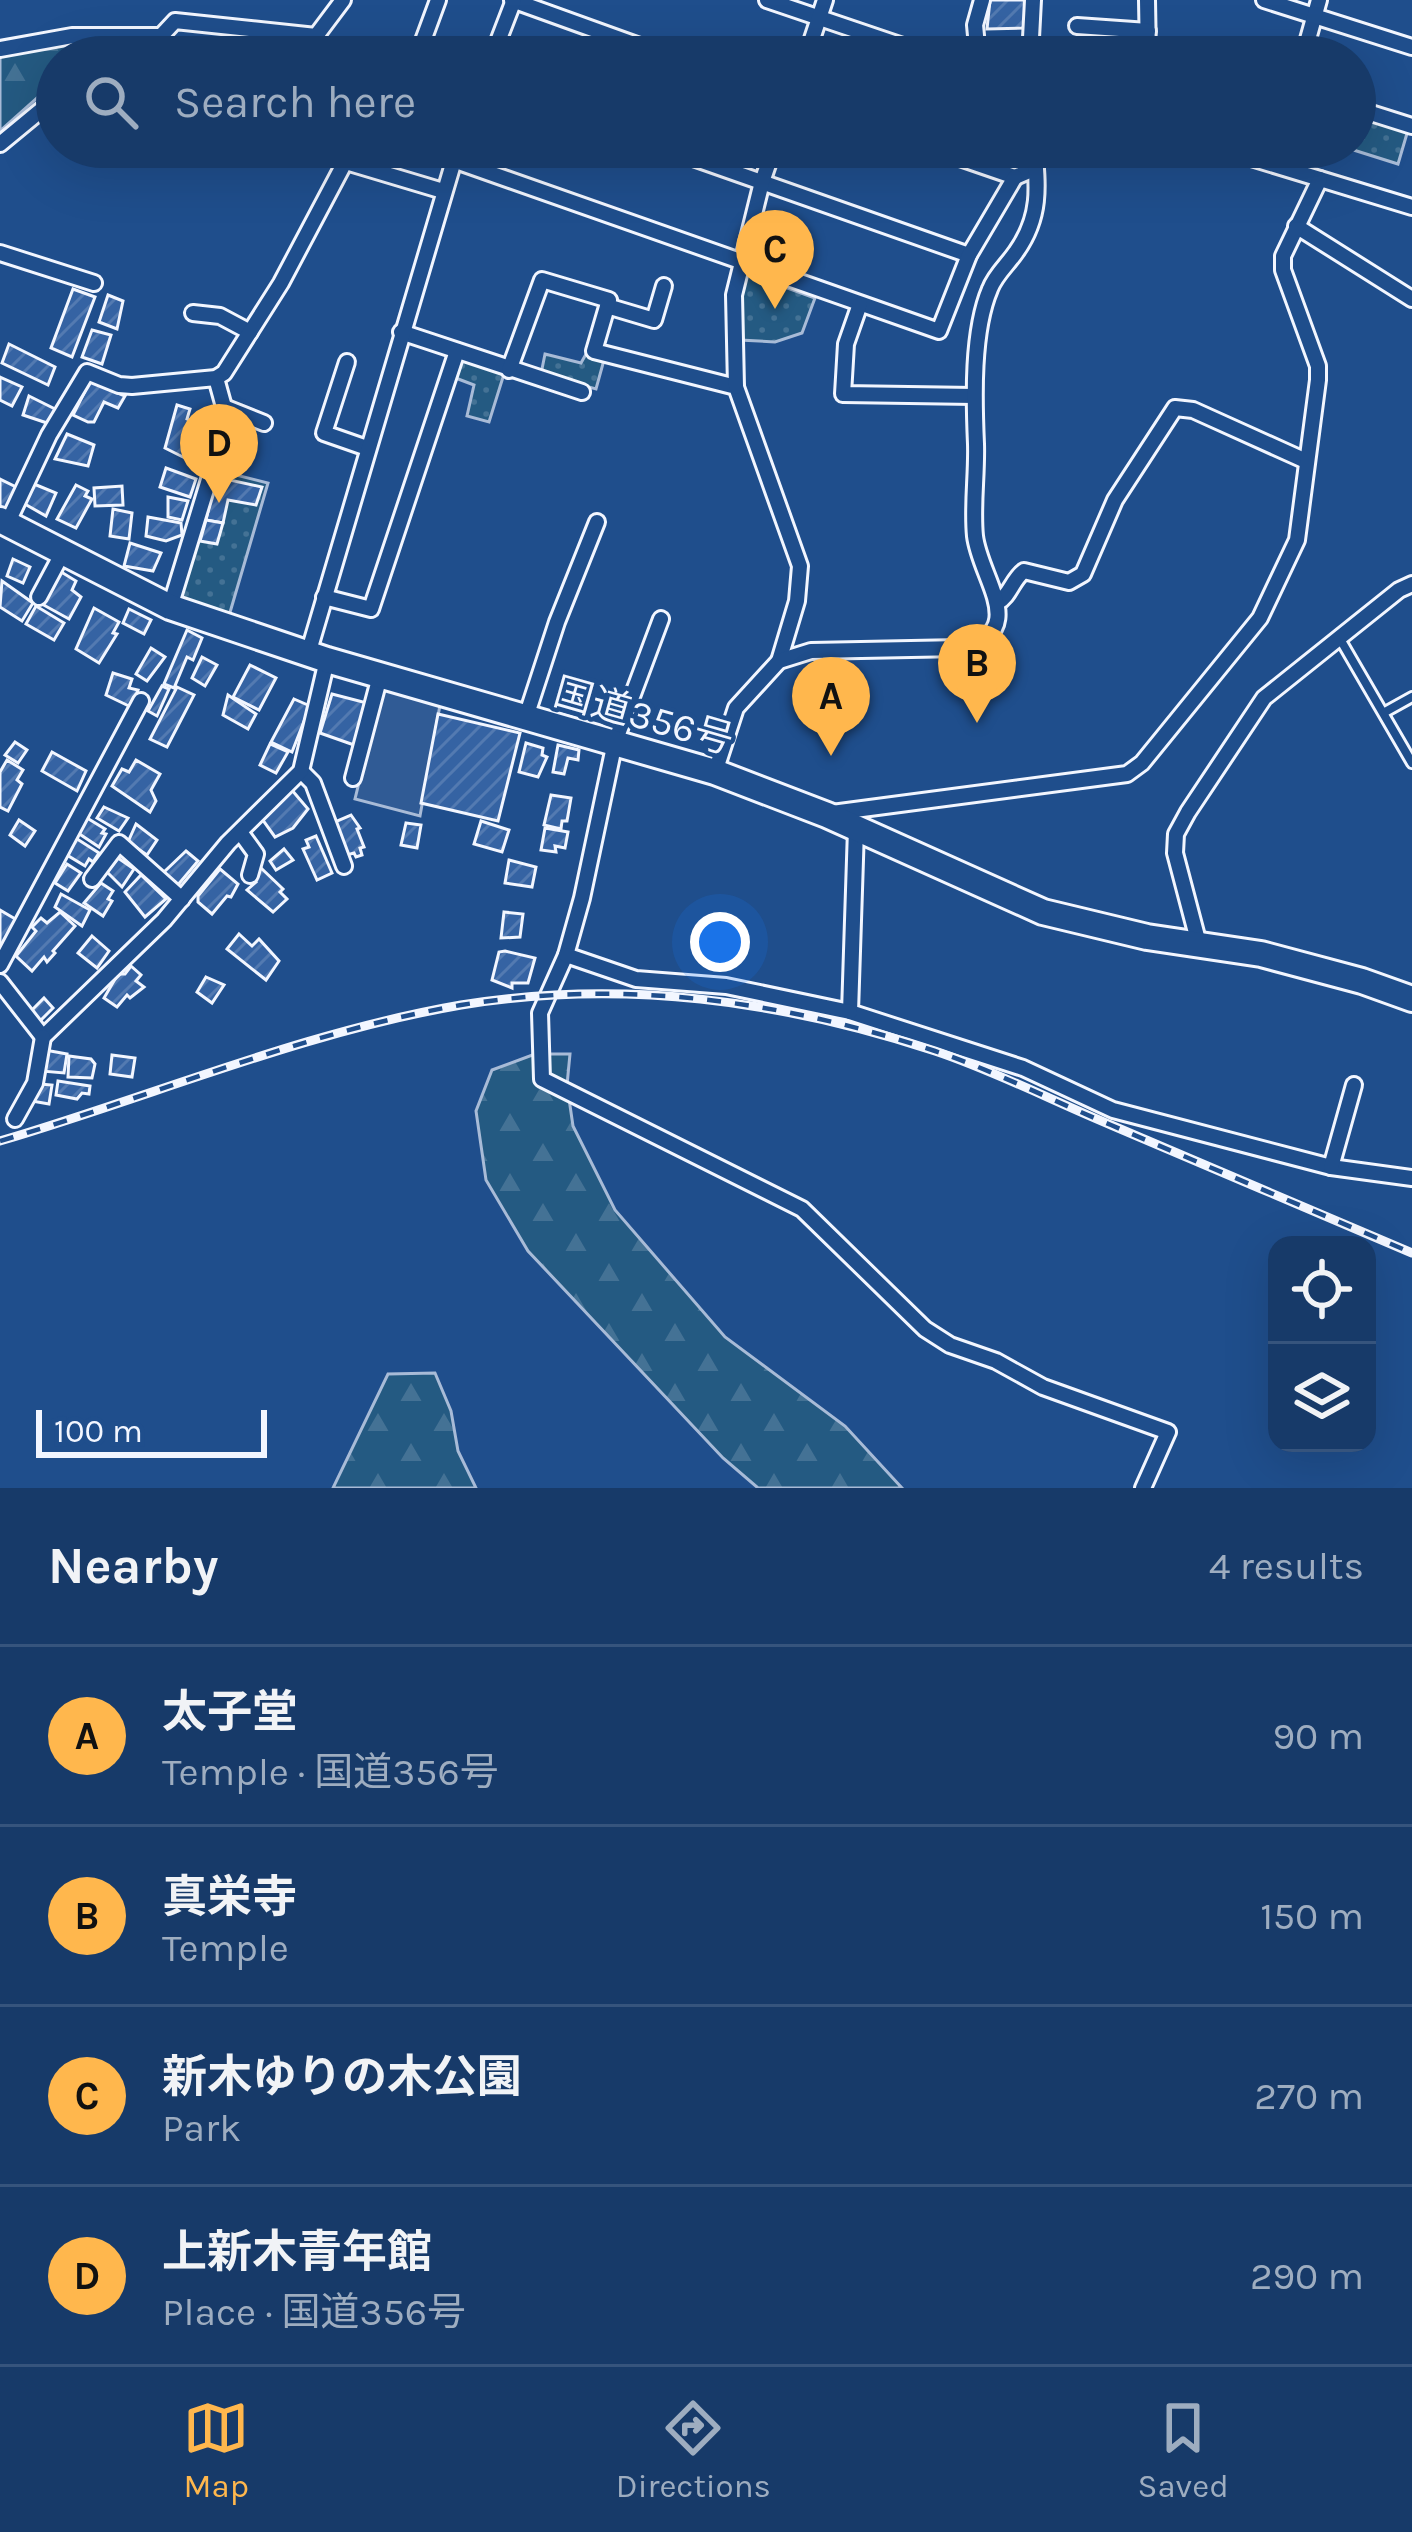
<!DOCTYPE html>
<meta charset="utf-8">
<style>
body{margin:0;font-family:Karla,"Noto Sans JP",sans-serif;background:#244571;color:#f1f3f6}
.controls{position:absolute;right:36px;bottom:36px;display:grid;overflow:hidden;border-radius:24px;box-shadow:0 12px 48px #0002}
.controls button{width:108px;height:108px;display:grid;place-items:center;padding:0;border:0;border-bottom:3px solid #36547d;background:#173a69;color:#f1f3f6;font:60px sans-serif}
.scale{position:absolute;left:36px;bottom:30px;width:231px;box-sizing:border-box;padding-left:12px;border:6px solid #f2f6ff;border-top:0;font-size:33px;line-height:42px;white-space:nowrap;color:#f2f6ff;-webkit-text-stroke:9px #1f4e8c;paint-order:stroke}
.you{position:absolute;left:720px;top:942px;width:42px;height:42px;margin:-30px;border:9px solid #fff;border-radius:50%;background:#1a73e8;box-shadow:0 0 0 18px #1a73e833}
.badge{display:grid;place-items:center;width:78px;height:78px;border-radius:50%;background:#ffb74d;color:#111;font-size:39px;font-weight:700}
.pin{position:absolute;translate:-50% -99px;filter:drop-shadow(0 3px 6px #0008)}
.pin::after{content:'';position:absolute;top:63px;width:42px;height:36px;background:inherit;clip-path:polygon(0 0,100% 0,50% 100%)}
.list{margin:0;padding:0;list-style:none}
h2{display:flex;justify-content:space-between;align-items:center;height:156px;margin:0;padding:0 48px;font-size:51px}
h2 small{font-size:39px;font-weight:400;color:#9eadc0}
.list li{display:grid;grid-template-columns:78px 1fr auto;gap:36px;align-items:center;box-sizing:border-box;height:180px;padding:0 48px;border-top:3px solid #36547d}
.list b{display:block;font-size:45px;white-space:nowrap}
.list p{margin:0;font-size:39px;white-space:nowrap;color:#9eadc0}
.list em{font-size:39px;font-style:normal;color:#9eadc0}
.icon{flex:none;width:66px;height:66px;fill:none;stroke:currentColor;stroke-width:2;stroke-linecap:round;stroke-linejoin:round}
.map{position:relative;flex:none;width:1412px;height:1488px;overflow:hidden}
.search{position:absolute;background:#173a69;box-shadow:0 12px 48px #0002;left:36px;right:36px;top:36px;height:132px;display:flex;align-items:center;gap:30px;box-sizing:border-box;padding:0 42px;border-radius:66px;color:#9eadc0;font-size:45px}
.sheet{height:876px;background:#173a69}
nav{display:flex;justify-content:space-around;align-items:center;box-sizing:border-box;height:168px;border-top:3px solid #36547d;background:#173a69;font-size:33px;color:#9eadc0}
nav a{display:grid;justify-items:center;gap:6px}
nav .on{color:#ffb74d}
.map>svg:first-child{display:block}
</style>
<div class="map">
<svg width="1412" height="1488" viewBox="0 0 1412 1488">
<defs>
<pattern id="grass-dots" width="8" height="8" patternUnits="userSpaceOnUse" patternTransform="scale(3)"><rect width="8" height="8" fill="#245a82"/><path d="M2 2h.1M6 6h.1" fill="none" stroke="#447295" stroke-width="1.8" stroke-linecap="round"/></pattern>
<pattern id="forest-firs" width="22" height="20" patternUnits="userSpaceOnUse" patternTransform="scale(3)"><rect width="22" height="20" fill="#245a82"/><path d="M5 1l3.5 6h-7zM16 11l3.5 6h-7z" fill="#447295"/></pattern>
<pattern id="building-hatch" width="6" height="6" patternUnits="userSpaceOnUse" patternTransform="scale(3)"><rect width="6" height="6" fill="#3563a3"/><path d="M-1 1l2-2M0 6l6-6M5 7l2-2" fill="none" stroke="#537ab1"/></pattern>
</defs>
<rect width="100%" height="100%" fill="#1f4e8c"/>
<g fill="url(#grass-dots)" stroke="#a8bbd7" stroke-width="3">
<path d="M1355,116L1408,130L1398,164L1344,147H1355Z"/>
<path d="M743,272L815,298L802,333L775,342L740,340Z"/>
<path d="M545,354L581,363L586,354L604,360L596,389L541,374Z"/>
<path d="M459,358L504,374L489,422L467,416L474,385L453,377Z"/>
<path d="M212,469L268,483L226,626L170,607Z"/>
</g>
<g fill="url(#forest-firs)" stroke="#a8bbd7" stroke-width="3">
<path d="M132,38L374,54L57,57V80L0,131V47Z"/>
<path d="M535,1054H570L567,1085L573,1126L615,1210L725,1337L845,1426L902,1488H758L723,1458L528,1251L486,1180L476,1111L492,1070Z"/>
<path d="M435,1373L451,1411L458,1451L476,1488H333L388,1374Z"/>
</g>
<path fill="#305b95" stroke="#a8bbd7" stroke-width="3" d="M382,688L440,705L420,816L355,799Z"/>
<g fill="url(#building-hatch)" stroke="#f2f6ff" stroke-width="3">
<path d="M990,0H1028L1023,28L987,29Z"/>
<path d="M73,289L95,297L72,357L51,348Z"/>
<path d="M108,295L123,301L117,329L99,322Z"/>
<path d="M92,330L111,335L102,364L82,357Z"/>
<path d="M9,344L55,367L48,385L2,363Z"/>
<path d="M0,377L22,387L12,406L0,400Z"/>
<path d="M90,381L125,396L118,408L104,402L94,422H88L73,415Z"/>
<path d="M29,396L55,409L50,424L23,415Z"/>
<path d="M177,405L190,409L187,419L199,425L185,458L165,448Z"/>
<path d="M67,434L94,445L88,466L55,459Z"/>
<path d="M166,468L196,479L190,497L160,487Z"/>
<path d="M216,477L262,487L256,505L228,500L223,523L206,520Z"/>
<path d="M0,479L18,488L7,510L0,506Z"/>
<path d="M34,484L56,493L46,516L23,503Z"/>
<path d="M76,485L88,491L85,496L92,499L76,528L57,519Z"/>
<path d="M122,486L123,505L95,506L94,488Z"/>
<path d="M168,497L188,501L182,520L168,517Z"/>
<path d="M113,509L132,513L129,539L110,536Z"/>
<path d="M148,517L181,523L182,535L166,541L146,536Z"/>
<path d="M206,520L223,523L217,544L200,541Z"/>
<path d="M130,543L161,553L153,571L124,566Z"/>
<path d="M13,559L30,567L23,583L7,576Z"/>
<path d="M58,570L76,581L72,590L81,597L69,619L40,603Z"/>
<path d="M2,581L33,603L22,621L0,607Z"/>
<path d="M36,606L64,623L54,640L26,624Z"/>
<path d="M94,608L119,622L113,633L117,634L99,663L76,649Z"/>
<path d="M129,609L151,620L144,634L123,623Z"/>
<path d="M187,630L202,638L193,660L187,657L174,688L164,684Z"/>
<path d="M151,648L165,657L147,681L136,674Z"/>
<path d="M202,657L217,665L205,686L192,678Z"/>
<path d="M250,665L276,678L259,710L233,697Z"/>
<path d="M113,673L132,679L129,688L138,690L131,707L106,695Z"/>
<path d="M162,686L169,689L157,716L148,711Z"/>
<path d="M177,687L194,695L167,747L150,739Z"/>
<path d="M332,694L367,703L354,745L320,733Z"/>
<path d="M228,695L256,714L248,729L223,715Z"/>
<path d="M294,699L310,706L292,752L271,742Z"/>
<path d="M438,714L520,733L498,821L421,803Z"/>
<path d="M15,742L27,750L18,763L5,755Z"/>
<path d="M526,743L543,748L542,755L547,757L538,777L519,772Z"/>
<path d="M270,744L288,752L276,773L260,765Z"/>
<path d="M558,745L579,750L578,760L568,758L564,774L553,772Z"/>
<path d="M52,752L86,771L77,791L42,771Z"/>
<path d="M7,760L23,770L17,780L22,784L8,811L0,807V772Z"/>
<path d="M136,760L160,774L151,790L156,801L150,812L112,786L122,769L129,772Z"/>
<path d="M291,789L308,809L293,828L275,837L262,819Z"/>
<path d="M551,795L571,798L567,821H562L561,829L544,825Z"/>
<path d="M104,807L128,818L119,831L97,818Z"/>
<path d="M351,815L360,828L357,829L364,847L360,848L362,855L356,857L354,853L343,856L330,824Z"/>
<path d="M87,818L105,829L102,833L106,834L99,847L78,833Z"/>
<path d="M19,820L35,831L25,846L10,835Z"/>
<path d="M481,821L509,830L502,852L474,844Z"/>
<path d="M406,823L421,825L417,848L401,845Z"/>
<path d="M136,824L157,840L147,855L128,842Z"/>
<path d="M545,828L568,832L565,848L555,846L556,852L541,850Z"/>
<path d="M316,836L332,873L317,880L303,849L309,847L306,840Z"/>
<path d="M74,837L99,853L93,862L89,859L85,866L67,855Z"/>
<path d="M284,849L293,860L276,870L270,861Z"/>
<path d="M186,851L198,861L177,886L163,873Z"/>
<path d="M118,858L134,869L122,887L107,872Z"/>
<path d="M509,860L536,867L532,887L505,883Z"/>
<path d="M67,864L81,873L68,891L55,883Z"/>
<path d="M261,868L283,889L280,892L287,899L273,912L247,890L256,882L252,877Z"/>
<path d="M220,869L238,884L231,897L227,896L212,914L198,902V896Z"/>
<path d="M141,875L166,899L145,917L125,892Z"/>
<path d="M101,883L113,891L108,899L112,901L103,916L84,903Z"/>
<path d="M61,894L90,910L82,926L55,907Z"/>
<path d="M0,910L17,920L0,948Z"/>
<path d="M60,912L75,926L53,951L55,953L47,962L44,957L32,971L16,956L36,931L32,927L41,918L47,923Z"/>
<path d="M504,912L523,914L520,937L501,938Z"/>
<path d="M239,934L252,946L259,939L279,961L266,980L227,949Z"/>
<path d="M92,936L109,951L97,968L78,953Z"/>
<path d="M505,951L535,958L528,983H512V988L492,980L499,952Z"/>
<path d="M131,966L141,975L136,981L144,987L130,998L127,995L117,1007L104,998L118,974H125Z"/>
<path d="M206,977L224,985L212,1003L197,992Z"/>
<path d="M44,998L53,1008L39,1022L30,1012Z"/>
<path d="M45,1050L67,1054L64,1073L41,1071Z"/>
<path d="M112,1055L135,1058L132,1077L110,1074Z"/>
<path d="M69,1056L91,1059L95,1064L92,1078L68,1077Z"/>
<path d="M58,1081L90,1086L89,1094L82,1093L77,1099L56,1095Z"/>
<path d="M40,1084L52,1085L49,1104L32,1101L34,1088L40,1089Z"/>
</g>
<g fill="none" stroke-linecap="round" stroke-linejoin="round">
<defs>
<g id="service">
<path d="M1340,639L1412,763"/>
<path d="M1385,712L1412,697"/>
</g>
<g id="minor">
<path d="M512,0L670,57"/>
<path d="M767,0L935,57"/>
<path d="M1147,0L1148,57"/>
<path d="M1264,0L1412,47"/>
<path d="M1077,26L1148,31"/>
<path d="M1148,46L1185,57"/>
<path d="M0,49L72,36H161L175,21L316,36L343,0"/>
<path d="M417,57L438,0"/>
<path d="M492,57L514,0"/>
<path d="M806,57L825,0"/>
<path d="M978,57L975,25L982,0"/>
<path d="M1030,57L1033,0"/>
<path d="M1303,57L1319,0"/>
<path d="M1355,108L1412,126"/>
<path d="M0,144L57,97"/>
<path d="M662,147L969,255"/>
<path d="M928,147L1015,177L1036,168"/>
<path d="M1215,147L1412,207"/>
<path d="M129,148V147"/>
<path d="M453,160L939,331L969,255L1015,177"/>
<path d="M346,162L443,191"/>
<path d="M1296,226L1412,299"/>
<path d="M0,253L94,283"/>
<path d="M860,304L846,344L843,394L974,396"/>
<path d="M607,306L654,320L664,286"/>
<path d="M193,313L220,316L250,332"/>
<path d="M401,332L582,392"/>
<path d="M347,362L324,433L367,448"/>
<path d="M509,370L542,280L609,300L594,351L736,387L800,566L797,601L779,661"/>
<path d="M736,387L734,295L762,182L774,147"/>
<path d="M224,407L264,423"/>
<path d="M7,524L49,435L87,372L119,385L132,386L216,378L224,373L281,283L353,147"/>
<path d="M39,597L62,554"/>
<path d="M324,597L371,609L457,351"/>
<path d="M997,603C1010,596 1012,580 1024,571L1069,582L1083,574L1115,500L1175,408L1193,410L1306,461"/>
<path d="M170,607L219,447L224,407L216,378"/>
<path d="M661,619L615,742L582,898L566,955L540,1013L542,1079L802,1209L925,1329L950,1345L996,1361L1043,1387L1168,1432L1143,1488"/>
<path d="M308,654L458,147"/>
<path d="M526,717L557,622L597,522"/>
<path d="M301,771L313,783L344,866"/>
<path d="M715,772L736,708L779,661L811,651L961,648C1031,632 980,579 975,536C972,506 977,474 976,444C974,399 972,331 990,289C995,275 1008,264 1016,252C1041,217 1038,187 1034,147"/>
<path d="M353,778L380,676"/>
<path d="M832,813L1127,774L1142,763L1260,618L1297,540L1318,380V366L1283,270V256L1320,179"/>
<path d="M856,829L850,1012L1023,1068L1113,1110L1331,1167L1412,1178"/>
<path d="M240,832L256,854L250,875"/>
<path d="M92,879L119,843L182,899"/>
<path d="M1199,944L1175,853L1176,834L1188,812L1264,698L1399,590L1412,584"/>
<path d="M566,955L636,979L726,986L850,1012"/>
<path d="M0,965L141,701"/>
<path d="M0,982L43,1037L164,920L228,843L301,771L327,660"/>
<path d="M15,1119L35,1083L43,1037"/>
<path d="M1331,1167L1354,1085"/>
</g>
<path id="trunk" d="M0,520L170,607L327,660L715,772L827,815L1043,912L1147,937L1261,954L1362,981L1412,999"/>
</defs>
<use href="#service" stroke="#f2f6ff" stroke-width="14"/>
<use href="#minor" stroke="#f2f6ff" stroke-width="20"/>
<use href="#trunk" stroke="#f2f6ff" stroke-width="30"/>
<use href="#service" stroke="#1f4e8c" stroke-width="8"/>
<use href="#minor" stroke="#1f4e8c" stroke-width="14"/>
<use href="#trunk" stroke="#1f4e8c" stroke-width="24"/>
<defs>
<path id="rail" d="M0,1141C153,1096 304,1032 461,1005C623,979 780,1000 935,1051C995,1071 1053,1101 1111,1125C1211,1168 1312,1210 1412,1253"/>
</defs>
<use href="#rail" stroke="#f2f6ff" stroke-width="9"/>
<use href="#rail" stroke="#1f4e8c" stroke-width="4.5" stroke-dasharray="14" stroke-linecap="butt"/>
</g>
<g text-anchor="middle" stroke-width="9" stroke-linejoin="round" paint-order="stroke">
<g font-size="39" fill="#f2f6ff" stroke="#1f4e8c">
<text transform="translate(644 715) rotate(16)" y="14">国道356号</text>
</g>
</g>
</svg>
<div class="controls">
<button><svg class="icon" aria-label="locate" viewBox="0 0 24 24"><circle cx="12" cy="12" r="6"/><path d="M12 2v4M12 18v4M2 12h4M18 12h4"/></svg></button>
<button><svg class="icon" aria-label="layers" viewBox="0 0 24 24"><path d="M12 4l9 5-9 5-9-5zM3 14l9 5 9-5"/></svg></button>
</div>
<div class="scale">100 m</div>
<div class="you"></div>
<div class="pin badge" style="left:831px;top:756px">A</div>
<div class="pin badge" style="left:977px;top:723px">B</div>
<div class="pin badge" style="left:775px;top:309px">C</div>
<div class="pin badge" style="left:219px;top:503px">D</div>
<div class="search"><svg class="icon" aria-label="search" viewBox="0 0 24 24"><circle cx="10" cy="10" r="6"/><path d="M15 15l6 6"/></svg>Search here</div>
</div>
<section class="sheet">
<h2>Nearby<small>4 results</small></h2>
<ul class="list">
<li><span class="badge">A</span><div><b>太子堂</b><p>Temple · 国道356号</p></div><em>90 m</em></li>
<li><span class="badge">B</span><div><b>真栄寺</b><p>Temple</p></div><em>150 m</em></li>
<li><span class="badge">C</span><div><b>新木ゆりの木公園</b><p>Park</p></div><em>270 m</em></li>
<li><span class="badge">D</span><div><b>上新木青年館</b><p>Place · 国道356号</p></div><em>290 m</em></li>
</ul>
</section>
<nav>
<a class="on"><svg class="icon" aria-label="map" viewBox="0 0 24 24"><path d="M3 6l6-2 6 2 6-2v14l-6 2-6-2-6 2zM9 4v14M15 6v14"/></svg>Map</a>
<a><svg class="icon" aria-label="directions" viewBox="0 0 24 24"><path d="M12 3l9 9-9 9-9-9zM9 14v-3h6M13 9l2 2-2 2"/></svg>Directions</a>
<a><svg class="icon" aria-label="saved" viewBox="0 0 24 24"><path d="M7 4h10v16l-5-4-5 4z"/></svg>Saved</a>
</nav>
